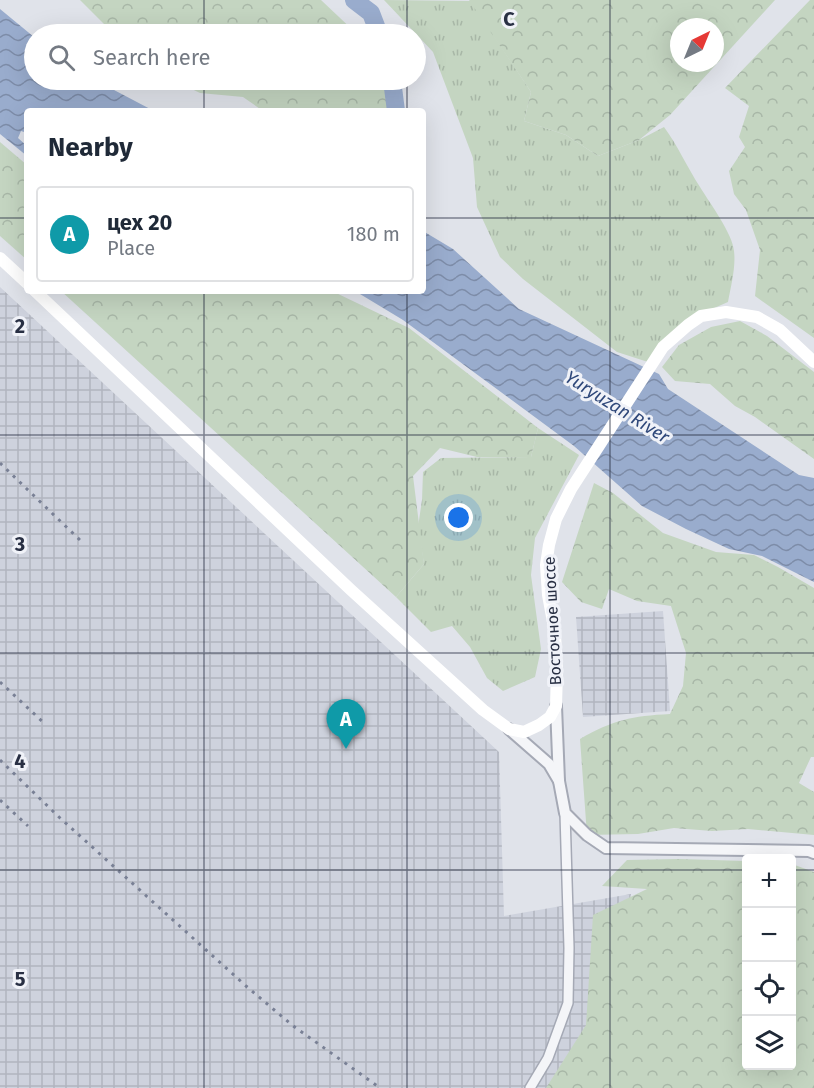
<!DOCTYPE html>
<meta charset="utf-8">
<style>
body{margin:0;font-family:"Fira Sans",sans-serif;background:#f6f6f7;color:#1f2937}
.controls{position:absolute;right:18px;bottom:18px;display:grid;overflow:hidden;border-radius:6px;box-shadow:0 6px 24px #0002}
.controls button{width:54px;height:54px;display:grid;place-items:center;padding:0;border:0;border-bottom:2px solid #e0e1e3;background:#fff;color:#1f2937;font:30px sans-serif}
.compass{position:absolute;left:670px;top:18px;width:54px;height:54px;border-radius:50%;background:#fff;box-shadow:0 6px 24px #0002;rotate:43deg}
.you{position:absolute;left:459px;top:518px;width:21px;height:21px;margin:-15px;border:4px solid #fff;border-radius:50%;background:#1a73e8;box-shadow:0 0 0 9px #1a73e833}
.badge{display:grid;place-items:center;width:39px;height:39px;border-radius:50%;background:#0f766e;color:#fff;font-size:20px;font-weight:700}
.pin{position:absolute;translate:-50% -50px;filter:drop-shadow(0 2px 3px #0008)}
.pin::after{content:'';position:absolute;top:32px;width:21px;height:18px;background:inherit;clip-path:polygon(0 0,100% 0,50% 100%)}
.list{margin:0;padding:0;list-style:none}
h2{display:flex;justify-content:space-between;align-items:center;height:78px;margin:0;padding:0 24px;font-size:26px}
h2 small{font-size:20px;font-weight:400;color:#747a83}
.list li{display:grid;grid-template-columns:39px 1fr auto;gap:18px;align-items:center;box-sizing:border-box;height:96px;margin:0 12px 12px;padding:0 12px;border:2px solid #e0e1e3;border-radius:6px}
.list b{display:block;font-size:22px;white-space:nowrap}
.list p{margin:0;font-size:20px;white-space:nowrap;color:#747a83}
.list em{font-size:20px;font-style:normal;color:#747a83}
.icon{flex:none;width:33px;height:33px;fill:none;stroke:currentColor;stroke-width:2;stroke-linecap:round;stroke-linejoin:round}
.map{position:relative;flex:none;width:814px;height:1088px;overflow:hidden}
.search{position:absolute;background:#fff;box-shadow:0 6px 24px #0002;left:24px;top:24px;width:402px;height:66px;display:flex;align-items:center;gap:15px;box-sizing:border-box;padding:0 21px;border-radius:33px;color:#747a83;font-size:22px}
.panel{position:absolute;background:#fff;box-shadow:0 6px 24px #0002;left:24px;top:108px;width:402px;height:186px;border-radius:6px}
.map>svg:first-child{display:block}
</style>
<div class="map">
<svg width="814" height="1088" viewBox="0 0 814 1088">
<defs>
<pattern id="industrial-grid" width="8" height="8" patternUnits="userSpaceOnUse" patternTransform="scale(1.5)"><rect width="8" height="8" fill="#ced2dd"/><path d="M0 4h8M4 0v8" fill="none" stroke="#b1b5bf"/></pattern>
<pattern id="grass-tufts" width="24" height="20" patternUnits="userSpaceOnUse" patternTransform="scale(1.5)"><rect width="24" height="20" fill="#c4d5c1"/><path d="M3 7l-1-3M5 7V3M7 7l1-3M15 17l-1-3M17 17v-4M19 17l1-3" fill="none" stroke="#a8b7a7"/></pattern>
<pattern id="forest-crowns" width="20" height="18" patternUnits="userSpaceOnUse" patternTransform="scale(1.5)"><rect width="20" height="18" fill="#c4d5c1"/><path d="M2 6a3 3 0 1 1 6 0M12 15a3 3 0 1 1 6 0" fill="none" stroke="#a8b7a7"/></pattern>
<pattern id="water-waves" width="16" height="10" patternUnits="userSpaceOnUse" patternTransform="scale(1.5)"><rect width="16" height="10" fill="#99accd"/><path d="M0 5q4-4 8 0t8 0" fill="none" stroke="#7d8ca8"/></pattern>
</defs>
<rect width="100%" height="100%" fill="#e0e3ea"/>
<g fill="url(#industrial-grid)">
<path d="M0,287L499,752L504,916L631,894L596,1088H0Z"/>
<path d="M663,611L670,711L583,717L576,617Z"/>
</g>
<g fill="url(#grass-tufts)">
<path d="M384,0L471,1L531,92L524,121L566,135L598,156L639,140L664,127C678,146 687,167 700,187C709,202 733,234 734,251C736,267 731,286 728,302L689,319L648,362L617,352L523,279L500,257L477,207L473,158L433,52Z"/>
<path d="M538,428L579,455L535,538L531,575L541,649L535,677L503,691L487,678L470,647L452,626L431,632L396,597L424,564L418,527L422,500L423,472L441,458L531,457Z"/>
</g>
<g fill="url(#forest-crowns)" fill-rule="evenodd">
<path d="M80,0H321L357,34H114Z"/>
<path d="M469,0H775L670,115L639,140L598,156L566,135L524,121L531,92ZM679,27H715V63H679Z"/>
<path d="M810,0H814V338L755,296L760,250L746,210L734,194L729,171L745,147L739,137L749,106L725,88Z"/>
<path d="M173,80H388L396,96L399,111H263L243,97L200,93Z"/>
<path d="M0,142L27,165V260L0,236Z"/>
<path d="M61,291H332L409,328L538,428L531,457H477L440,448L413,476L424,564L396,597Z"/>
<path d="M740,321L767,336L814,372V459L755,417L735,406L710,384L675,381L662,367L679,345L711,327Z"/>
<path d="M594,483L613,493L663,533L716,552L754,555L778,567L814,588V757H811L799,783L814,792V835L748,829L712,831L674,828L638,834L587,835L580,739C613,720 632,716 670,714L683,686L686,653L671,606L637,601L609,589L602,609L581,602L562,582Z"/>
<path d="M679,859L746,861V1066H792V864L814,872V1088H546L586,1025L593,915L647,889L602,886L627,860Z"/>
</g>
<g fill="url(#water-waves)">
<path d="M0,9L34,37V80H95L154,111H27V133L21,131L18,138L27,146V156L0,134Z"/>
<path d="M423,231L453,249L519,309L659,374L668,389L799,475L814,478V582L762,556L729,549L686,529L642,506L574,446L403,320L355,291H423Z"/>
</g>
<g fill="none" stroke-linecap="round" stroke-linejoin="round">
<g stroke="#99accd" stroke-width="18">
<path d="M354,0L371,13L379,34"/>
<path d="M392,80L396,111"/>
</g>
<defs>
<path id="minor" d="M530,1088L548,1058L568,1003L569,948L565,813"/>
<g id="tertiary">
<path d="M556,706L559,781"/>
<path d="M509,729L549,764L559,781L565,813L587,835L606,848L809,851L814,853"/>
</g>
</defs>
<use href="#minor" stroke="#a5a9b5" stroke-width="12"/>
<use href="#tertiary" stroke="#a5a9b5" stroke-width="14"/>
<use href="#minor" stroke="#f4f5f8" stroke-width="9"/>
<use href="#tertiary" stroke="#f4f5f8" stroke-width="10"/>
<g stroke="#fff" stroke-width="12">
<path d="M0,258L27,283"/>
<path d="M35,291L351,590L483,710L509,729L524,732L539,725L550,717L556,706L557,671L555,633L548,595L546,565L549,545L556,519L571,489L663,347L688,325L701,316L726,312L757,317L780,330L814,362"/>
</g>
<g stroke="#798095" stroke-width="3" stroke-dasharray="3 6" stroke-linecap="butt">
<path d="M0,463L83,543"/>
<path d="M0,682L44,723"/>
<path d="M0,760L59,817L246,986L292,1025L380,1088"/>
<path d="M0,800L28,826"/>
</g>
</g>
<path fill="none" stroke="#282f43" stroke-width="1.5" stroke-opacity="0.55" d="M204,0V34M407,0V34M610,0V1088M204,80V111M407,80V111M0,218H27M423,218H814M204,291V1088M407,291V1088M0,435H814M0,653H814M0,870H746M792,870H814"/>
<g text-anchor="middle" stroke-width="6" stroke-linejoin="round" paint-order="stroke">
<g font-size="16" fill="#282f43" stroke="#f0f2f8">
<text transform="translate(552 621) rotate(-93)" y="6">Восточное шоссе</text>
</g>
<g font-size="18" font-style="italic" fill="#2f487a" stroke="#f0f2f8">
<text transform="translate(617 407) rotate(32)" y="6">Yuryuzan River</text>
</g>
</g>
<g font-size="20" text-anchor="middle" font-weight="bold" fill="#282f43" stroke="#f0f2f8" stroke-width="6" stroke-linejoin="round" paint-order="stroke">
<text x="509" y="26">C</text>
<text x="20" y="333">2</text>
<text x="20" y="551">3</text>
<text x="20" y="768">4</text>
<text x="20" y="986">5</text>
</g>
</svg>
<div class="controls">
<button>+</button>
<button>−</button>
<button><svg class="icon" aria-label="locate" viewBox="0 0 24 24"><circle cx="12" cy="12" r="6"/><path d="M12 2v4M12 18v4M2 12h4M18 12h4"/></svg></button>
<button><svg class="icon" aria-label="layers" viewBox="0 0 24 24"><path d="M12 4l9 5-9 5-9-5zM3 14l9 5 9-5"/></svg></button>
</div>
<svg class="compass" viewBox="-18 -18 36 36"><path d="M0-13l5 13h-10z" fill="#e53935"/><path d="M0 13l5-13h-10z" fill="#747a83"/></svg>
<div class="you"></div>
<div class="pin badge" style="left:346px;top:749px;background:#0f9aa8">A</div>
<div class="search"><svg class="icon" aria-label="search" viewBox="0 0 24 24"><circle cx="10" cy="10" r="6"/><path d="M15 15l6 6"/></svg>Search here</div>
<section class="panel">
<h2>Nearby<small></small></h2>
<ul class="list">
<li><span class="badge" style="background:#0f9aa8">A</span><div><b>цех 20</b><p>Place</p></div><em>180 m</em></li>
</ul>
</section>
</div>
